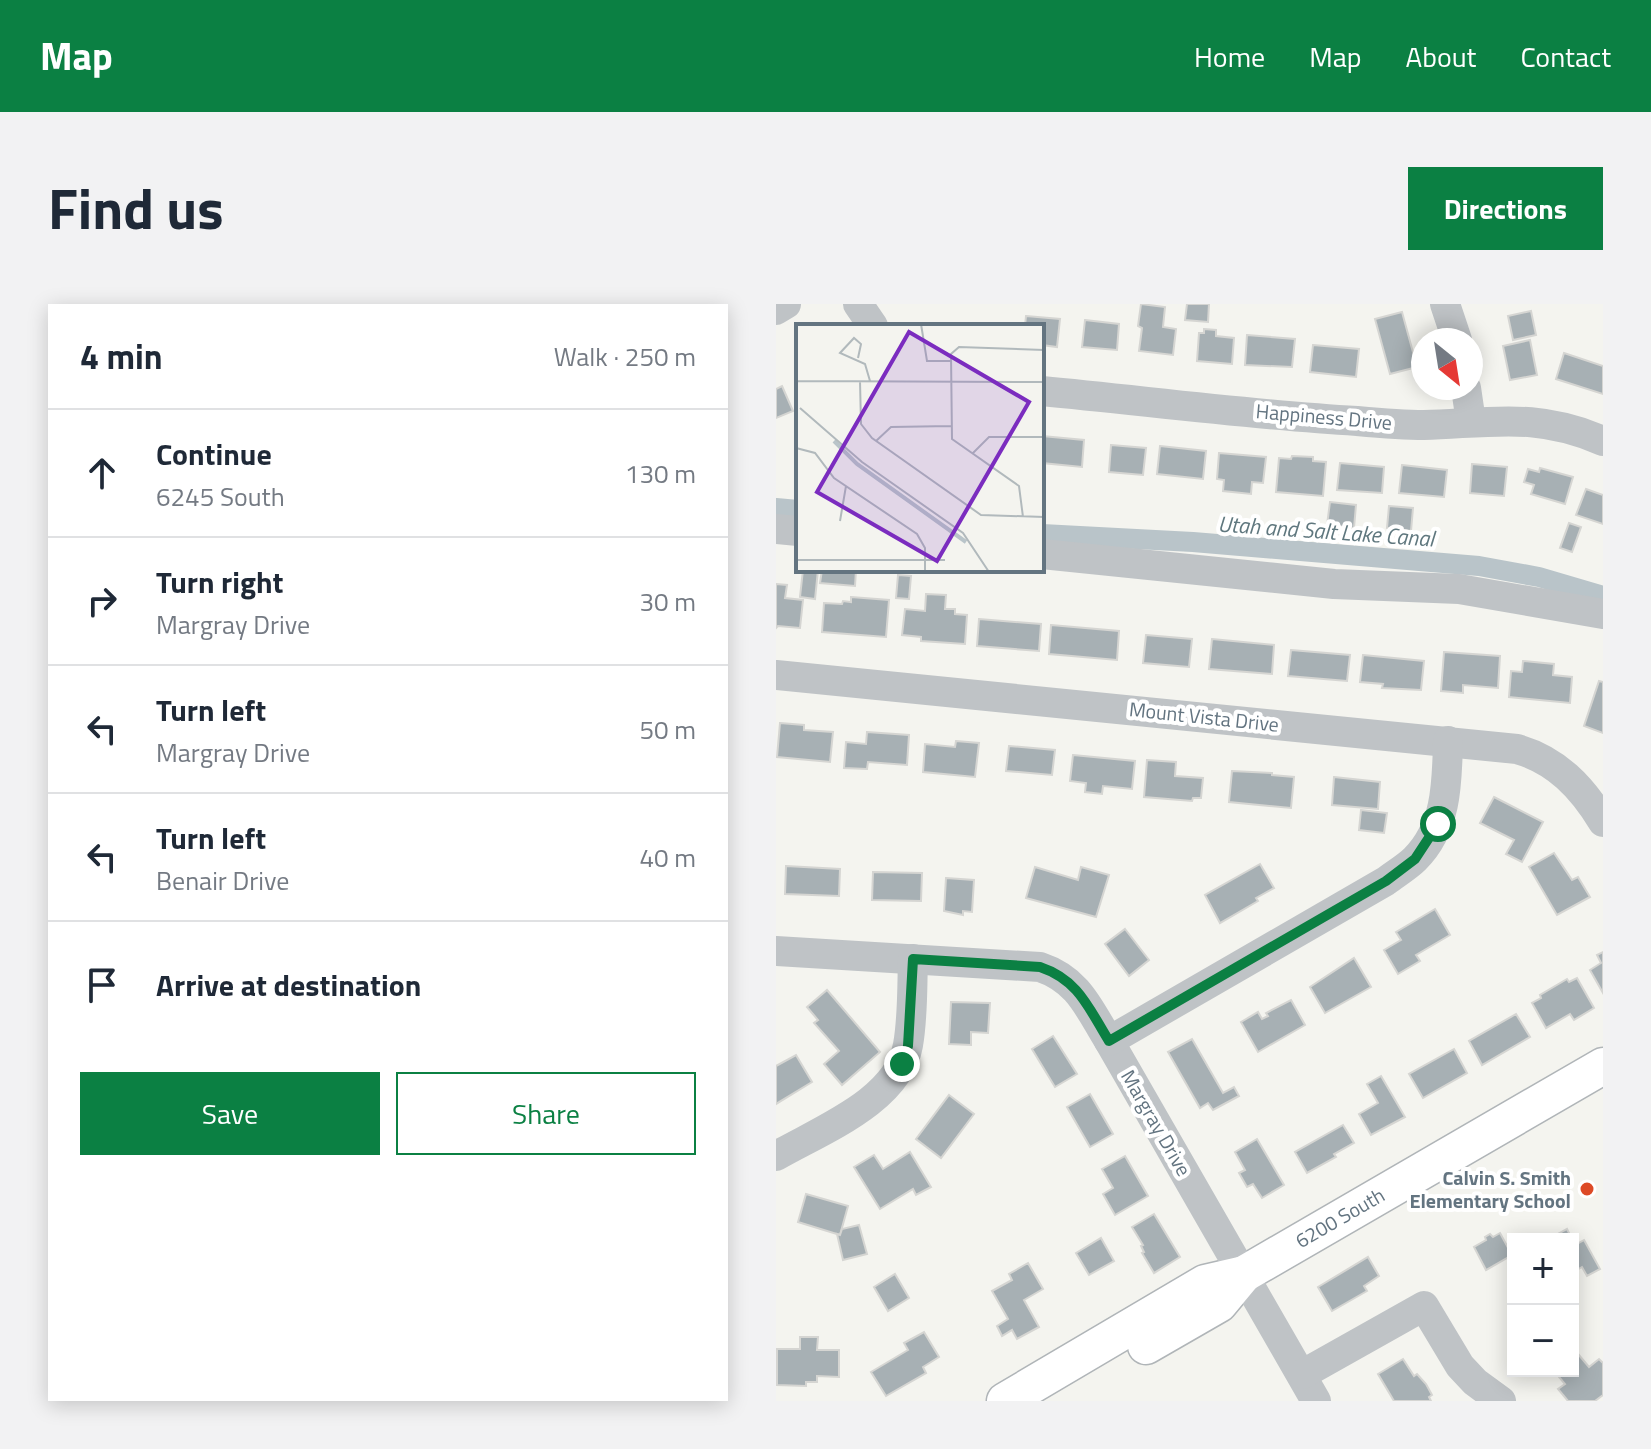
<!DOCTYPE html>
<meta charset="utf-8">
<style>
body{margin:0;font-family:"Titillium Web",sans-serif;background:#f2f2f3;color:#1f2937}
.controls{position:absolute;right:24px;bottom:24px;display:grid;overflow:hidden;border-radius:0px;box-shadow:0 4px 20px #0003}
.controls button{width:72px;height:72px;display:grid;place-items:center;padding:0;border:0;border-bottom:2px solid #e0e1e3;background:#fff;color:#1f2937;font:40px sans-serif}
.compass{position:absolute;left:635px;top:24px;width:72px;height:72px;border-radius:50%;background:#fff;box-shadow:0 4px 20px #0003;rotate:150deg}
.stop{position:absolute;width:24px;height:24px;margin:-18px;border:6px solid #0b8043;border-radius:50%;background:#fff}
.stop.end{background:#0b8043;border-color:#fff;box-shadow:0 2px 8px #0008}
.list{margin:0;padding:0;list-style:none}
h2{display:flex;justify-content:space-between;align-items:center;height:104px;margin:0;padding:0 32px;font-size:34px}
h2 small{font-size:26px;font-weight:400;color:#747a83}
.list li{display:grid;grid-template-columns:52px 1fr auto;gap:24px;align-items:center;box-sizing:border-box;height:128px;padding:0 32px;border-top:2px solid #e0e1e3}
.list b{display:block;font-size:30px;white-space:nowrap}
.list p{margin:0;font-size:26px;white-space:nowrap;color:#747a83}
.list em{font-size:26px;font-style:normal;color:#747a83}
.actions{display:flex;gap:16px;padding:24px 32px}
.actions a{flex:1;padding:18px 0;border:2px solid #0b8043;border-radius:0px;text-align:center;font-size:28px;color:#0b8043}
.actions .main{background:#0b8043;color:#fff}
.icon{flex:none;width:44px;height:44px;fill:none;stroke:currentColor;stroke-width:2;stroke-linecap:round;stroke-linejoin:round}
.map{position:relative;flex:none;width:827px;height:1097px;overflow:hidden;border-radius:0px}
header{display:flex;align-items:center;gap:48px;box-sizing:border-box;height:112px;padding:0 40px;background:#0b8043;color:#fff}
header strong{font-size:38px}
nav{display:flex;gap:44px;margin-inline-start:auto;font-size:28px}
.intro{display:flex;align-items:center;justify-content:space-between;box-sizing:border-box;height:192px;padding:0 48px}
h1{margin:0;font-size:56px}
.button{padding:20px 36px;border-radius:0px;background:#0b8043;color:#fff;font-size:28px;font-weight:700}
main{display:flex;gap:48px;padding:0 48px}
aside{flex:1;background:#fff;border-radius:0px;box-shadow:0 4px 20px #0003}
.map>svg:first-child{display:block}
</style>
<header>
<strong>Map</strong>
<nav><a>Home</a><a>Map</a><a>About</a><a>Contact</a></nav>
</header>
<div class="intro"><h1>Find us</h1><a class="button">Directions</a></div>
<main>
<aside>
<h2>4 min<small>Walk · 250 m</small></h2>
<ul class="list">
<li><svg class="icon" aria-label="ahead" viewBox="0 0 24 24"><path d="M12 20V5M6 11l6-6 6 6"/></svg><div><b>Continue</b><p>6245 South</p></div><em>130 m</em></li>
<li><svg class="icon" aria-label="right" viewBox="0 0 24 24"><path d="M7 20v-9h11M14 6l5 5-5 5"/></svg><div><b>Turn right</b><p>Margray Drive</p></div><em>30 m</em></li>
<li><svg class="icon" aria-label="left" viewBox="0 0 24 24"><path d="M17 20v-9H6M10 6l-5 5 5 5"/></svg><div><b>Turn left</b><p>Margray Drive</p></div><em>50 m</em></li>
<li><svg class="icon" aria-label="left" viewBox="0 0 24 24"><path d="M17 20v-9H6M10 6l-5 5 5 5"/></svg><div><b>Turn left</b><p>Benair Drive</p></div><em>40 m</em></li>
<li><svg class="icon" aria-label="arrive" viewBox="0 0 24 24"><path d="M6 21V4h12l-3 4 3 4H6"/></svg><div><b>Arrive at destination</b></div></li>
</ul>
<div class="actions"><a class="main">Save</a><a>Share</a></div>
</aside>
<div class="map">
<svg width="827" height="1097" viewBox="0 0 827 1097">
<rect width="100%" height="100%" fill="#f4f4ef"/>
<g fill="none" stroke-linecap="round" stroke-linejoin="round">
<g stroke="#b9c4c9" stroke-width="20">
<path d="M0,204L22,206"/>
<path d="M266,230L417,238L703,262L763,273L827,292"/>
</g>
</g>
<g fill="#a7b0b4" stroke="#d5d5d2" stroke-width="2">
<path d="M365,0L389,3L387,23L400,25L397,51L363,47L366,24L362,22Z"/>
<path d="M411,0H433L432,18L409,16Z"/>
<path d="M755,7L760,31L737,36L732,12Z"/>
<path d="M626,8L641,63L614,70L599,15Z"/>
<path d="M250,12L284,15L281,43L266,41V22H249Z"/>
<path d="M309,16L343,20L341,46L306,43Z"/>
<path d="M428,25L440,26V32L458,34L456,60L421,57L423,29H428Z"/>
<path d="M471,31L519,35L516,63L469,61Z"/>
<path d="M754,36L761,71L734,76L727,42Z"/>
<path d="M537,41L583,45L580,73L534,68Z"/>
<path d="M788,49L827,62V90L780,75Z"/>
<path d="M6,82L17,107L0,114V85Z"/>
<path d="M266,132L308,136L306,163L266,159Z"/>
<path d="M335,141L370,144L367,171L333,168Z"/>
<path d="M384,142L430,147L427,175L381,170Z"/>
<path d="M443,149L490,153L487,179L476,178L475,190L447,187L448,176L441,175Z"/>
<path d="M516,152L537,153V157L550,158L547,192L500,188L503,154L515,155Z"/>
<path d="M564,159L608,163L606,189L561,186Z"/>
<path d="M696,160L731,163L728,192L694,189Z"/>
<path d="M626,161L671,166L668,193L623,189Z"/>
<path d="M764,164L797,173L789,200L755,190L758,181L748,178L752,165L763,168Z"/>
<path d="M810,185L827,191V220L800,211Z"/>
<path d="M554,198L580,201L578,224L551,221Z"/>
<path d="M613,202L637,204L635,227L611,224Z"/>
<path d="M793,219L805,223L796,248L784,244Z"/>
<path d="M27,266H42L39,295L24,293Z"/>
<path d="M46,266H80L79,282L44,279Z"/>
<path d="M122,271L135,272L133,295L120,294Z"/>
<path d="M0,280L11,281L9,294L27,296L24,324L2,322L0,324Z"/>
<path d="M150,290L170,291L169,305H179V310L191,311L189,340L145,337V333L126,331L129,305L149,307Z"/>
<path d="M75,293L113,296L110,333L46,328L48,299L66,300L67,297L75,298Z"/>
<path d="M203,315L265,320L263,347L201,342Z"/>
<path d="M275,321L343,327L341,356L273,350Z"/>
<path d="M370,331L416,335L413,363L367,359Z"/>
<path d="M436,335L498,341L496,370L433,365Z"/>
<path d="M515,346L574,351L571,377L512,372Z"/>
<path d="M668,348L724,352L722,384L687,381V389L665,387Z"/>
<path d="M587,351L648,357L645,386L606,384L607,380L584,378Z"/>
<path d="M747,357L778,360L777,371L796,373L794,399L733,393L735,367L746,368Z"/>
<path d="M823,377L827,378V429L808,422Z"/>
<path d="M4,419L28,421V426L57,428L54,458L1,453Z"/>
<path d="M91,428L133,431L131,461L92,458L91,465L68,464L70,438L90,440Z"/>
<path d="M180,437L203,439L199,473L147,468L149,440L179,443Z"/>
<path d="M233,442L279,446L276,471L230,467Z"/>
<path d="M297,451L359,457L356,485L327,482L326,490L309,488L310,479L294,477Z"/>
<path d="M371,456L400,458L399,472L427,474L425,494H417L416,497L368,493Z"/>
<path d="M456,467L496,469V471L518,473L515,504L453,498Z"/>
<path d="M558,473L604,478L602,505L556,501Z"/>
<path d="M718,493L767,518L746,558L730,550L738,536L704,519Z"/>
<path d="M585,506L611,509L608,529L583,526Z"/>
<path d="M778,549L796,576L802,573L814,593L781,611L753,563Z"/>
<path d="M484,560L498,584L480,594L482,597L444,619L429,591Z"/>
<path d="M10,562L64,565L63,592L9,590Z"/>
<path d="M259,563L302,576L305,563L333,571L320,613L250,594Z"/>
<path d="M97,568L146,569L145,597L96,596Z"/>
<path d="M170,574L198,576L196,608L187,607V611L168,607Z"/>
<path d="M659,605L674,631L640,651L644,657L622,670L608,646L625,636L620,628Z"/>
<path d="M349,625L373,656L353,672L329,640Z"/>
<path d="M827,648V689L814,666L825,659L821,651Z"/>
<path d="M578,654L595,683L549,709L534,683Z"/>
<path d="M801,674L818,704L798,716L794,710L770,724L756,699L765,694L764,691L791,675L793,678Z"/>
<path d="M51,686L104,748L66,781L48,760L63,747L38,719L42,716L31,703Z"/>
<path d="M515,696L529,721L482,748L465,718L482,708L486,715L492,712L490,709Z"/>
<path d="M175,698L214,699L212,729L195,728V741L173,740Z"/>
<path d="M740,710L754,733L706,761L693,737Z"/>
<path d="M277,732L301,770L279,783L256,745Z"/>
<path d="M416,735L447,789L458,783L463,792L437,806L432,799L424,804L392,748Z"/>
<path d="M678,745L691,769L647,794L633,770Z"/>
<path d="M20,751L36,778L0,800V762Z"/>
<path d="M605,772L629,813L595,831L583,810L602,799L591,780Z"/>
<path d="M314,790L337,830L314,843L291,803Z"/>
<path d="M173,791L198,810L165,854L140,835Z"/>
<path d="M567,821L578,839L558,850L560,853L531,869L519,848Z"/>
<path d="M481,835L508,881L486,894L477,880L471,883L463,869L469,866L459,848Z"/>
<path d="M134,848L155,883L140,891L137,885L104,905L78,863L98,851L107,865Z"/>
<path d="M349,852L372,892L339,911L327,890L337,884L326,865Z"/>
<path d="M30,890L72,902L64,931L22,918Z"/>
<path d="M378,910L404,953L378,969L366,949L368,948L365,942L367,941L356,923Z"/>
<path d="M83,921L91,950L67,956L61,930L64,931L66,925Z"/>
<path d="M791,925L796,935H773Z"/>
<path d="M724,929L736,951L710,966L698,943L710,936L709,933L714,930L717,933Z"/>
<path d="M325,934L338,957L313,971L300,949Z"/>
<path d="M808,936L824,965L811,972L806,963L797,968V937L799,941Z"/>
<path d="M592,953L603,972L588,982L591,987L556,1007L542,983Z"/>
<path d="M252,959L267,985L248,996L263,1023L241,1035L236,1026L226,1032L221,1022L232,1015L216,987L236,976L233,970Z"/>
<path d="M119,970L133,994L112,1007L98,983Z"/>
<path d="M148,1028L163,1053L147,1063L150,1069L110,1092L95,1068L132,1046L128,1039Z"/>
<path d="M24,1033H42L41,1046H63V1073L41,1072V1078H30V1082L1,1081V1045H24Z"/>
<path d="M797,1044L813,1063L823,1055L827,1059V1091L819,1097H792L782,1085L789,1080L778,1067H797Z"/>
<path d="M627,1055L638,1072L641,1070L650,1080L656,1091L653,1093L655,1097H618L602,1070Z"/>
</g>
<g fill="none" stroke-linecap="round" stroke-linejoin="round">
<defs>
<g id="major">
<path d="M370,1042L443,1000L468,970"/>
<path d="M229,1097L429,979L468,970L827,762"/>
</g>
</defs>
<use href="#major" stroke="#b0b5b8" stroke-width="39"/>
<g stroke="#bfc3c6" stroke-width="30">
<path d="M82,0L97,22"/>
<path d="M669,0L681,36"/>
<path d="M0,6L10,0"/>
<path d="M690,84L695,118"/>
<path d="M266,87C371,97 476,111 581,117C603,119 626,121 648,121C715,119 762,108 827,137"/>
<path d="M0,225L22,227"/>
<path d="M266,250L558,280L683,285L827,310"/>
<path d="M0,371L741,445C780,456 806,483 827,518"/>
<path d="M0,647L264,663C303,676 313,705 333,737L540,1097"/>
<path d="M333,737L610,577C619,570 631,563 639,555C671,523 671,479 672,437"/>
<path d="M0,852C45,826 122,797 132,741C137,713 136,683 137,655"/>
<path d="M527,1070L648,1002L684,1062L699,1078L725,1097"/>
</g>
<use href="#major" stroke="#fff" stroke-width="36"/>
</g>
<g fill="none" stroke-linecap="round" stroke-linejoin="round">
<path stroke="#0b8043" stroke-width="10" d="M126,760L132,742L137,655L264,663C303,676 313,705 333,737L610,577L639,555L662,520"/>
</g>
<circle fill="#dd4a26" stroke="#fff" stroke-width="3" cx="811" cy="885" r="8"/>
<g text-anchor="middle" stroke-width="8" stroke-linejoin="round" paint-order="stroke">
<g font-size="20" fill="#637480" stroke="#fff">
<text transform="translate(548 113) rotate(5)" y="7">Happiness Drive</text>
<text transform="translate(428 413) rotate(6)" y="7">Mount Vista Drive</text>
<text transform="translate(380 819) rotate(60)" y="7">Margray Drive</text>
<text transform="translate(564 914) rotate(-30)" y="7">6200 South</text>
</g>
<g font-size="20" font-weight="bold" fill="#637480" stroke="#fff" text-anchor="end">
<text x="795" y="881">Calvin S. Smith<tspan x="795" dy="23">Elementary School</tspan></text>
</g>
<g font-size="22" font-style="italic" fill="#5f777e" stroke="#fff">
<text transform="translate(550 227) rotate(4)" y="8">Utah and Salt Lake Canal</text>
</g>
</g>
<g transform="translate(20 20)">
<rect width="248" height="248" fill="#f4f4ef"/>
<path fill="none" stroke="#b9c4c9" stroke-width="4" d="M38,117L61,140L170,218"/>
<path fill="none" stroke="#b1b9bc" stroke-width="2" d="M125,0L131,37H155M0,28V248M62,34L65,20L58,14L44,29L69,40L74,57M0,57L248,58M64,57L65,100L76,114L185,191L248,193M4,84L66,138L167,209L193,248M80,117L95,103L155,102M0,124L19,129L38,154L121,210L129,224V248M176,130L193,113H248M227,193L223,162L156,115L155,30L163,23L248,26M44,197L50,162M0,236H149"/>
<path fill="#7b2cbf" fill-opacity="0.15" stroke="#7b2cbf" stroke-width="4" d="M113,8L233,78L141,237L21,168Z"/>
<rect width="248" height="248" fill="none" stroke="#637480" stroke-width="4"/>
</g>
</svg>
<div class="controls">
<button>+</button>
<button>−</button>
</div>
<svg class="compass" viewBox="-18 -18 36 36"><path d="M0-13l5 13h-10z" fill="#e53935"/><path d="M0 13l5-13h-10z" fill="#747a83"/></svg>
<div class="stop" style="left:662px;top:520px"></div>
<div class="stop end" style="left:126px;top:760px"></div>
</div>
</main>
